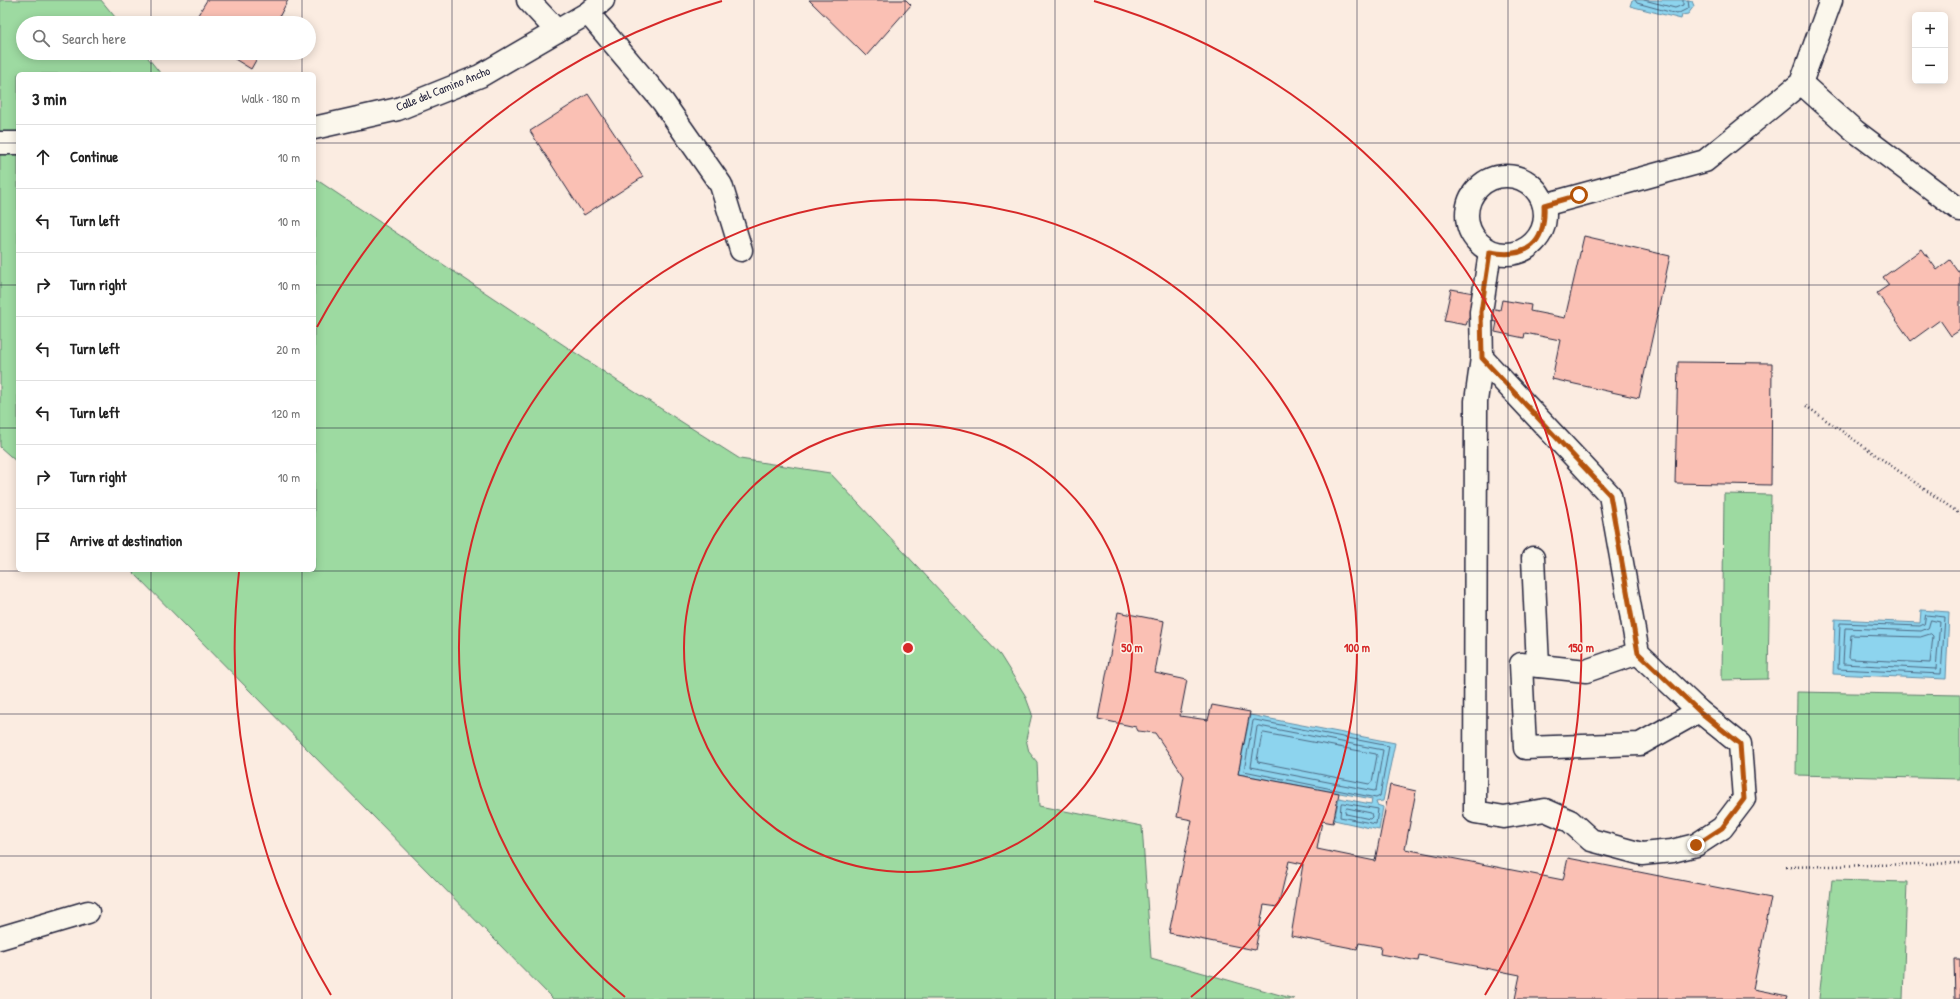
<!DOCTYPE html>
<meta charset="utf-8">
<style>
body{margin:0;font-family:"Patrick Hand",sans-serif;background:#f6f6f6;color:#222}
.controls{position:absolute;right:12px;top:12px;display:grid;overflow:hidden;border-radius:6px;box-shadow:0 2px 10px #0003}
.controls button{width:36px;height:36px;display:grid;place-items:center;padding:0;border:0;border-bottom:1px solid #e0e0e0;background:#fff;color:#222;font:20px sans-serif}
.stop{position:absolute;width:12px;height:12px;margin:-9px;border:3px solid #b45309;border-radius:50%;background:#fff}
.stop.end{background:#b45309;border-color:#fff;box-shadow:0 1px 4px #0008}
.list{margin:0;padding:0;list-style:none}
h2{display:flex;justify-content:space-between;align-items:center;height:52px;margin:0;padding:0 16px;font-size:17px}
h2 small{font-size:13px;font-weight:400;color:#767676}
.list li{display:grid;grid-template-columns:26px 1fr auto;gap:12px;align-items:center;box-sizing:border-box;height:64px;padding:0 16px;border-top:1px solid #e0e0e0}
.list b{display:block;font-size:15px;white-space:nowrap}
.list em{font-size:13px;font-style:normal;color:#767676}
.icon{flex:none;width:22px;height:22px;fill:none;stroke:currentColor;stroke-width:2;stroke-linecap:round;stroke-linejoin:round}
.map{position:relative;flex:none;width:1960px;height:999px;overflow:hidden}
.search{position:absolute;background:#fff;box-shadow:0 2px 10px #0003;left:16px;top:16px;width:300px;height:44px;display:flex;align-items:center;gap:10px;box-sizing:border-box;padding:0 14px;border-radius:22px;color:#767676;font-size:15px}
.panel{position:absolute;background:#fff;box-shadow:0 2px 10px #0003;left:16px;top:72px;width:300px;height:500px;border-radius:6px}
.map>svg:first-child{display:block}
</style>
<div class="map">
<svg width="1960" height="999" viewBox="0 0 1960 999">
<rect width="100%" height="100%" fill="#fbece1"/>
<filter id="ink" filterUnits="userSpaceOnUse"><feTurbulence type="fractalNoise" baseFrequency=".025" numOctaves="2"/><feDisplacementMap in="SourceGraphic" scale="8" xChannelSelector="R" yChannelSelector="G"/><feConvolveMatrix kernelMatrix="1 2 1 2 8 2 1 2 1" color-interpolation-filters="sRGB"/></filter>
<g filter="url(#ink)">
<g fill="#9ddaa1" stroke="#607e6e">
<path d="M0,0H101L120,23H23V53H144L161,74H18V463L0,447Z"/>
<path d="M314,178L619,382L740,459L830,473L1000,655L1025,695L1032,714L1026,739L1029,752L1037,762L1039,806L1142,826L1151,958L1294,999H553L131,570H314Z"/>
<path d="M1724,494L1771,495L1768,679L1722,680Z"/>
<path d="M1797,692L1960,695V779L1796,775Z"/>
<path d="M1832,880L1907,882L1903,999H1819Z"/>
</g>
<g fill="#8dd4ee" stroke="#628da6">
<path d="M1632,0H1689L1692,1L1694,6L1688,14L1682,15L1681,19L1630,6Z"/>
<path d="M1921,610L1949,612L1946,679L1833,674L1835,619L1920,623Z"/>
<path d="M1250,715L1395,743L1383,801L1376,802L1377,805L1383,807L1379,830L1334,820L1339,798L1371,804L1372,799L1238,774Z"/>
</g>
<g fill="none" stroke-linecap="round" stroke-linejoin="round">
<g stroke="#4d6983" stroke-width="1">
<path d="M1635,0L1637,3L1677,14L1689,8L1688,0"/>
<path d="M1644,0L1675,8L1683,5V0"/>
<path d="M1926,615L1945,617L1941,674L1838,669L1840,623L1920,626L1924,624Z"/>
<path d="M1931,620L1940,622L1936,669L1843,664L1845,628L1921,631L1928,628Z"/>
<path d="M1931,634L1933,636L1930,663L1851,659L1849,658L1851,635L1920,637Z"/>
<path d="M1255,720L1389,746L1380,796L1376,798L1244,771L1253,721Z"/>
<path d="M1259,726L1383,750L1376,790L1374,791L1251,767L1257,727Z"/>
<path d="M1264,733L1376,754L1377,756L1372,782L1369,784L1258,762L1257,760L1262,734Z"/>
<path d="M1343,803L1378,809L1376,824L1340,817L1341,804Z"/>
<path d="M1347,808L1371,813L1372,817L1370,819L1346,814L1345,811Z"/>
</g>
</g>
<g fill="#fac0b4" stroke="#22223b">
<path d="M207,0H288L276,23H193Z"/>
<path d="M809,0H906L911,5L866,56Z"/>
<path d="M225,53H260L251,69Z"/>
<path d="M588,94L643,177L584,215L530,131Z"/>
<path d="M1584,236L1670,256L1639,398L1552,379L1560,340L1525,333L1524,338L1495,332L1497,322L1469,317L1466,325L1444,321L1451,289L1474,293L1471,304L1500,310L1502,300L1531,305L1530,311L1565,318Z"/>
<path d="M1922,249L1937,270L1950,260L1958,271L1960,270V330L1951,336L1940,320L1911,341L1877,293L1889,285L1883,277Z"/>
<path d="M1678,362L1772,363L1771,485L1675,483Z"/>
<path d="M1118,612L1164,621L1155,673L1187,680L1180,716L1208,720L1212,705L1250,712L1238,774L1339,793L1333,823L1322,821L1317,849L1375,861L1390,785L1416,791L1405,849L1563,880L1568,858L1771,898L1753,989L1788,996L1787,999H1515L1520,975L1419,955L1418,961L1380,954L1381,947L1359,943L1357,949L1291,936L1303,864L1289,861L1278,907L1264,905L1255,950L1169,933L1192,820L1177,817L1184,776L1155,733L1138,731L1136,727L1098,719Z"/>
<path d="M1954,959H1960V999H1955Z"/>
</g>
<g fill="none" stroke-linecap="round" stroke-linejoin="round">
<defs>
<g id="minor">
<path d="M528,0L557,31"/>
<path d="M588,13L663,102L721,185L741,250"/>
<path d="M1801,83L1855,131L1960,210"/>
<path d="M314,128L398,109L480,76L588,13L603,0"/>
<path d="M0,143H18"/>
<circle cx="1506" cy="215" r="39"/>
<path d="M1544,205L1705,161L1801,83L1831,0"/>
<path d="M1482,358L1610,495L1638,653L1699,711L1740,744L1744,799L1722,828L1696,845L1672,851L1642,854L1591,840L1570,821L1545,810L1504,817L1475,812L1476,401L1482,358L1481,312L1490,252"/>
<path d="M1533,558L1538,666"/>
<path d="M1638,653L1586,671L1521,664L1525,748L1640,744L1699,711"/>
<path d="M0,938L88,912"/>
</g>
</defs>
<use href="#minor" stroke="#22223b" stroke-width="25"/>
<g stroke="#22223b" stroke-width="2.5" stroke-dasharray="1 3" stroke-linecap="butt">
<path d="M1806,406L1960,514"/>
<path d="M1786,867L1960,863"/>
</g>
<use href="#minor" stroke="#fbf7ec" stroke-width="22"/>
</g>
</g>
<g fill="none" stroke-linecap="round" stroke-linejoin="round" filter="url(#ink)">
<path stroke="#b45309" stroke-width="5" d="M1579,195L1544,205C1546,244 1527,259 1490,252L1481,312L1482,358L1610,495L1638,653L1699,711L1740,744L1744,799L1722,828L1696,845"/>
</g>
<path fill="none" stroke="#22223b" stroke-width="1" stroke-opacity="0.55" d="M151,0V23M302,0V23M452,0V999M603,0V999M754,0V999M905,0V999M1055,0V999M1206,0V999M1357,0V999M1508,0V999M1658,0V999M1809,0V999M151,53V74M302,53V74M0,143H18M314,143H1960M0,285H18M314,285H1960M0,428H18M314,428H1960M151,570V999M302,570V999M0,571H1960M0,714H1960M0,856H1960"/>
<g fill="none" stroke="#d62828" stroke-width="2">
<circle cx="908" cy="648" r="224"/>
<path d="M625 997A449 449 0 1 1 1191 997"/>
<path d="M331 995A673 673 0 0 1 239 572M317 327A673 673 0 0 1 722 1M1094 1A673 673 0 0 1 1485 995"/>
</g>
<g text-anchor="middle" stroke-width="3" stroke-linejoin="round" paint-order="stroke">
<g font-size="12" fill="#22223b" stroke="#fbf7ec">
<text transform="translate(443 89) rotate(-22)" y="4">Calle del Camino Ancho</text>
</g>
</g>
<circle cx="908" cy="648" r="6" fill="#d62828" stroke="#fbf7ec" stroke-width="2"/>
<g font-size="12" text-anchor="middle" font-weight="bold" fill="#d62828" stroke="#fbf7ec" stroke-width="3" stroke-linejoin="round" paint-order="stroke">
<text x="1132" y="652">50 m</text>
<text x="1357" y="652">100 m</text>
<text x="1581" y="652">150 m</text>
</g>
</svg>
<div class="controls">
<button>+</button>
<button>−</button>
</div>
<div class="stop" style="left:1579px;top:195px"></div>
<div class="stop end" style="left:1696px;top:845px"></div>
<div class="search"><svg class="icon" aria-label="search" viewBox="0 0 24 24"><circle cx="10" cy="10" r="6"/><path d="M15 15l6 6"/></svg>Search here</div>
<section class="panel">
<h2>3 min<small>Walk · 180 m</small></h2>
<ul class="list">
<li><svg class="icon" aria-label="ahead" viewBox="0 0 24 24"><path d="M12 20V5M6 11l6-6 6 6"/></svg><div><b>Continue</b></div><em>10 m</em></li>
<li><svg class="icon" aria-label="left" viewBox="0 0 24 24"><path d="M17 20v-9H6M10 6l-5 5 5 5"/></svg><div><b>Turn left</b></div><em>10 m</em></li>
<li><svg class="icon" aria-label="right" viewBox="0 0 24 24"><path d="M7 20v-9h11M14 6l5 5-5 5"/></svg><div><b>Turn right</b></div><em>10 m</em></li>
<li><svg class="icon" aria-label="left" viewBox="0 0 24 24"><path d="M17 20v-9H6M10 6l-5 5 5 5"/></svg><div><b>Turn left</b></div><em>20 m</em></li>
<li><svg class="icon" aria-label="left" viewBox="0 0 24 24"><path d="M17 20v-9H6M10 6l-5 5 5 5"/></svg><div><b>Turn left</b></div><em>120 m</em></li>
<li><svg class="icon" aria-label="right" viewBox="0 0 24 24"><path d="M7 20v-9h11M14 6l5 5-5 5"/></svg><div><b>Turn right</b></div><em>10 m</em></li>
<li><svg class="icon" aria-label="arrive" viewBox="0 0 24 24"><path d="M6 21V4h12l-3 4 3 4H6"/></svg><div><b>Arrive at destination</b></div></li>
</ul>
</section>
</div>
